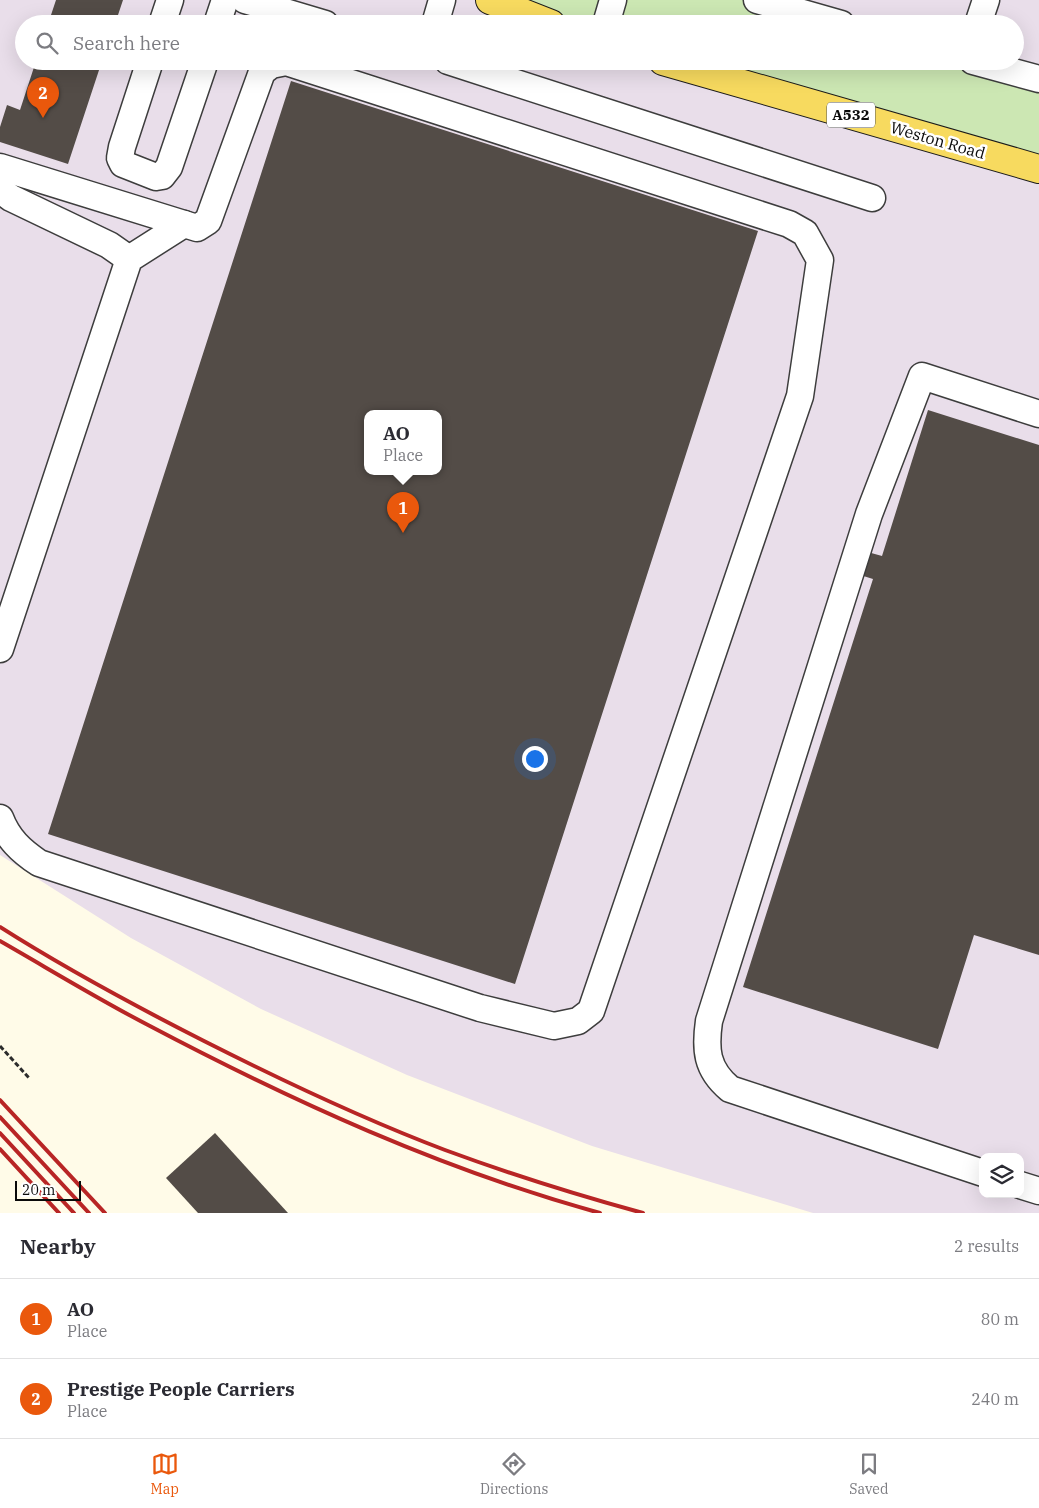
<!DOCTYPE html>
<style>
body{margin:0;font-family:"IBM Plex Serif",serif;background:#f7f7f7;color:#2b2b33}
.controls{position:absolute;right:15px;bottom:15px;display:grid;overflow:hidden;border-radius:10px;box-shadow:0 5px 20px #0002}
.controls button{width:45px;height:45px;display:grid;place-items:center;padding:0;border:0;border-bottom:1px solid #e1e1e2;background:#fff;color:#2b2b33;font:25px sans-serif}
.scale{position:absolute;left:15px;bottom:12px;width:66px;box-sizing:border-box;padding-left:5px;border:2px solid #0a0a0a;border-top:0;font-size:14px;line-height:18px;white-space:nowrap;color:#0a0a0a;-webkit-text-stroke:4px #fff;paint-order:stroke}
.you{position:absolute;left:534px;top:758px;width:18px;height:18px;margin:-12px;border:4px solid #fff;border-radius:50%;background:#1a73e8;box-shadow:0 0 0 8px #1a73e833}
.badge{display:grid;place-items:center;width:32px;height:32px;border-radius:50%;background:#ea580c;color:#fff;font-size:16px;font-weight:700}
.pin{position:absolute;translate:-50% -41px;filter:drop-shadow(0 1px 2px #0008)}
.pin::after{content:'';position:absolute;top:26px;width:18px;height:15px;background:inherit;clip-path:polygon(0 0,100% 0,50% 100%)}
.popup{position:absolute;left:364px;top:410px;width:78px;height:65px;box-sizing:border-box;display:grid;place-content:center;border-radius:10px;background:#fff;filter:drop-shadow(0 1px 4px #0005);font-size:16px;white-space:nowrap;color:#7c7c81}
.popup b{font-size:19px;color:#2b2b33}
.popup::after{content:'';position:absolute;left:50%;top:100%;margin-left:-10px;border:10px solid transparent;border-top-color:#fff}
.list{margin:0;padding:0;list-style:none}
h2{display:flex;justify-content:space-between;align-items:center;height:65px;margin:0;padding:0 20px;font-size:21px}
h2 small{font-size:16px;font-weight:400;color:#7c7c81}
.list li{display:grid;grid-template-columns:32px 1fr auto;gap:15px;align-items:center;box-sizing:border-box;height:80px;padding:0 20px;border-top:1px solid #e1e1e2}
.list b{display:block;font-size:19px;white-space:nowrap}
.list p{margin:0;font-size:16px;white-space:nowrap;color:#7c7c81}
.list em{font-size:16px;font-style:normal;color:#7c7c81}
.icon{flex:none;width:28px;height:28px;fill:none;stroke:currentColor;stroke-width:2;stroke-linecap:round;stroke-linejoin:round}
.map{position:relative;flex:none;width:1039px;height:1213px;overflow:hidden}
.search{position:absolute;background:#fff;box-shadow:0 5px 20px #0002;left:15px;right:15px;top:15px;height:55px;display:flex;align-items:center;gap:12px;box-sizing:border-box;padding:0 18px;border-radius:28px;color:#7c7c81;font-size:19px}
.sheet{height:225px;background:#fff}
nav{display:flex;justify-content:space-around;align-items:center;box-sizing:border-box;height:70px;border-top:1px solid #e1e1e2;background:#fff;font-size:14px;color:#7c7c81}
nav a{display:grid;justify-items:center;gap:2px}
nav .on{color:#ea580c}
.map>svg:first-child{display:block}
</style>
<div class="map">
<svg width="1039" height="1213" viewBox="0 0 1039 1213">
<rect width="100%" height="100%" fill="#fffbe8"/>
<path fill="#e9deea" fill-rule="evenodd" d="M0,0H1039V1213H813L592,1146L407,1075L261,1009L131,938L0,855ZM24,24H1015V61H24ZM368,414H438V472H368ZM983,1157H1020V1194H983Z"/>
<g fill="#cce7b3">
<path d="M490,0H760L845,24H551Z"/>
<path d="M663,61H980L1039,78V169Z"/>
</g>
<g fill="#534c47" fill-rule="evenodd">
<path d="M56,0H123L115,24H48Z"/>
<path d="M36,61H102L68,164L0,142V127L7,105L20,110Z"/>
<path d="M291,81L758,231L515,984L48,834ZM368,414H438V472H368Z"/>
<path d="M928,410L1039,445V955L974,935L938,1049L743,987L873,579L857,574L864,551L882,556Z"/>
<path d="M215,1133L288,1213H198L166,1178Z"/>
</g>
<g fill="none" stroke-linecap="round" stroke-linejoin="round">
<defs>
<g id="minor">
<path d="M245,0L325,24"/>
<path d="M757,0L841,24"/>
<path d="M162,24L170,0"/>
<path d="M217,24L225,0"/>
<path d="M435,24L442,0"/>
<path d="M606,24L613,0"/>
<path d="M978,24L986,0"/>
<path d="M150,61L122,147L120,158L123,164L156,177L162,176L169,167L205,61"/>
<path d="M448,61L872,198"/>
<path d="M973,61L1039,79"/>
<path d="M0,167L197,228L208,221L262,72L271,65L286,62L789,224L805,233L820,260L800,396L591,1011L578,1021L554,1026L480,1008L39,863C21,851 8,839 0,818"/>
<path d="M0,190L11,198L109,245L129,259"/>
<path d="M0,649L129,259L184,224"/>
<path d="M983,1173L730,1089C706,1069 705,1049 709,1021L869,514L922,376L1039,414"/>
<path d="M1020,1185L1039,1191"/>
</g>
<g id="major">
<path d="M490,0L551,24"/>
<path d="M663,61L1039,169"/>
</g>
</defs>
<use href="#minor" stroke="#3d3d3d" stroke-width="29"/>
<use href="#major" stroke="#1b1b1b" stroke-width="30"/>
<path stroke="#2c2c2c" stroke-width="3" stroke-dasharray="5 2.5" stroke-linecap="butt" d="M0,1046L30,1079"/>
<use href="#minor" stroke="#fff" stroke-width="26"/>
<use href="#major" stroke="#f7da5f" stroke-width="28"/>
<g stroke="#b82525" stroke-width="4">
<path d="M0,927C66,969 135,1006 204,1041C283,1081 363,1119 445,1150C510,1174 577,1195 643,1213"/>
<path d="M0,941C49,969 98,999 148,1025C292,1101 443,1170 600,1213"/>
<path d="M0,1100L105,1213"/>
<path d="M0,1117L89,1213"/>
<path d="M0,1133L74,1213"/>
<path d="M0,1149L59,1213"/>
</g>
</g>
<g text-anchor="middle" stroke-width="5" stroke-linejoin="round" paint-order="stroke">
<rect fill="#fff" stroke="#545454" stroke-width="1" x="827" y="102.5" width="48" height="25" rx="4"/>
<g font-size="15" font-weight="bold" fill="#0a0a0a">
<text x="851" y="120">A532</text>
</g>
<g font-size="16" fill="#0a0a0a" stroke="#fff">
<text transform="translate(938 140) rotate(16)" y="6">Weston Road</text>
</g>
</g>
</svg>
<div class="controls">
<button><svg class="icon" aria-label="layers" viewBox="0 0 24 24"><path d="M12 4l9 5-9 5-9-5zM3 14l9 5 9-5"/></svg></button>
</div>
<div class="scale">20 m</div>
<div class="you"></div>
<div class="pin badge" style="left:403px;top:533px">1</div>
<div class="popup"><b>AO</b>Place</div>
<div class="pin badge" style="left:43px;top:118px">2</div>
<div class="search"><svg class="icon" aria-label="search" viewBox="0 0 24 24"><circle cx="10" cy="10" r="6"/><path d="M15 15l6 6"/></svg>Search here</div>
</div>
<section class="sheet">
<h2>Nearby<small>2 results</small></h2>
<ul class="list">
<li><span class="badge">1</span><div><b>AO</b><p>Place</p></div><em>80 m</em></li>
<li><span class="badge">2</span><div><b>Prestige People Carriers</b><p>Place</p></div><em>240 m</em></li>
</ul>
</section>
<nav>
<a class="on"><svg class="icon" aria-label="map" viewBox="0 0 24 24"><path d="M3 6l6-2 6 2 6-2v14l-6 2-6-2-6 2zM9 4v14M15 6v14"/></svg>Map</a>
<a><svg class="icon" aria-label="directions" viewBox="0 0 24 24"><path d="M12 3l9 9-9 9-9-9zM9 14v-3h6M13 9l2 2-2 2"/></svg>Directions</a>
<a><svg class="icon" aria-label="saved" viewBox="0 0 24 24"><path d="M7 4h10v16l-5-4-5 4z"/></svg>Saved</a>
</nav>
